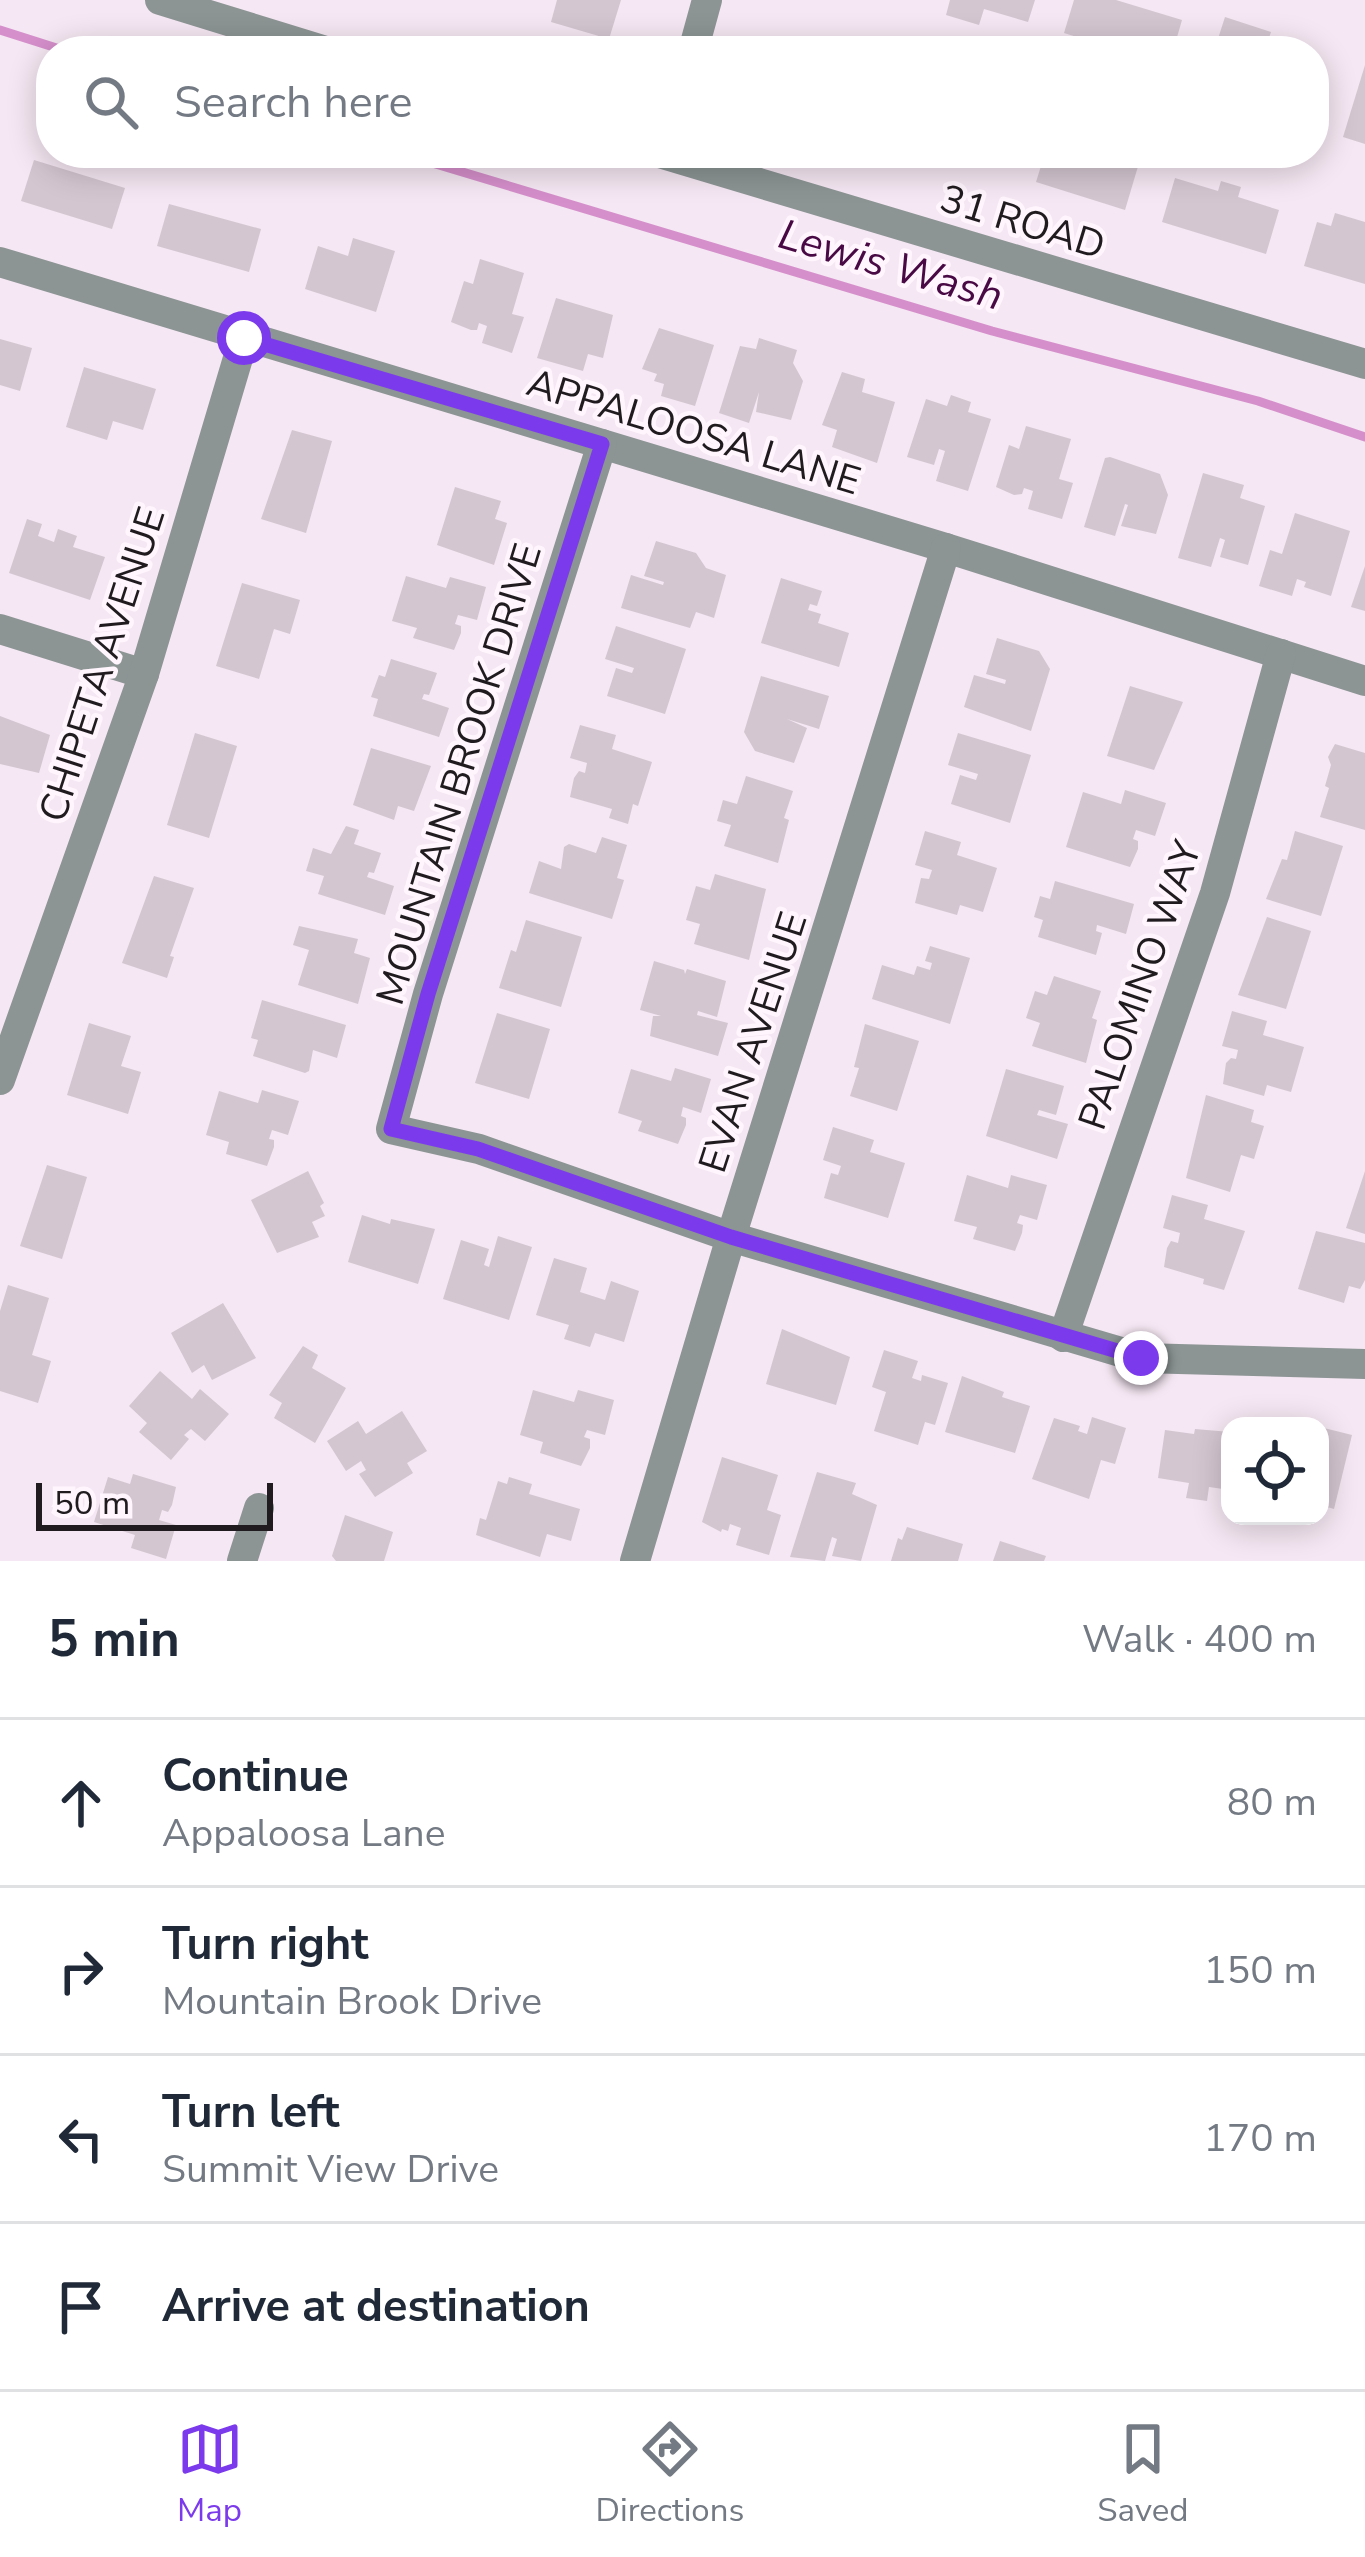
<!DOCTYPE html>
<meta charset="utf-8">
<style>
body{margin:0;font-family:"Nunito Sans",sans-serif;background:#f6f6f7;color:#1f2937}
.controls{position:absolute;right:36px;bottom:36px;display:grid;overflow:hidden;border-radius:24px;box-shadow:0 6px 30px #0003}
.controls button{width:108px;height:108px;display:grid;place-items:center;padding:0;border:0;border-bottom:3px solid #e0e1e3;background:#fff;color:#1f2937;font:60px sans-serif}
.scale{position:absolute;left:36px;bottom:30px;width:237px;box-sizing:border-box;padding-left:12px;border:6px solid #201b1f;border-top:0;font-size:33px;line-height:42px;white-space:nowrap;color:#201b1f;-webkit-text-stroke:9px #fff6fd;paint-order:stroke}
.stop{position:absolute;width:36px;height:36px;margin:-27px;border:9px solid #7c3aed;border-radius:50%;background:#fff}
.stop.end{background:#7c3aed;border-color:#fff;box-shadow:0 3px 12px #0008}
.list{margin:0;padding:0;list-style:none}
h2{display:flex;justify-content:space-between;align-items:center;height:156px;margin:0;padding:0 48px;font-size:51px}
h2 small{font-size:39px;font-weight:400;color:#747a83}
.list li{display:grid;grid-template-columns:78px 1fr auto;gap:36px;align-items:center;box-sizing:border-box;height:168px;padding:0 48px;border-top:3px solid #e0e1e3}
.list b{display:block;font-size:45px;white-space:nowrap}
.list p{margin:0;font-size:39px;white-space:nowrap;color:#747a83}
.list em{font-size:39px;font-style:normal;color:#747a83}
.icon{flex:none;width:66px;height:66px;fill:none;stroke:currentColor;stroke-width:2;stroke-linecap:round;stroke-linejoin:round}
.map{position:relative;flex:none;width:1365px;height:1561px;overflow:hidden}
.search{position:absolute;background:#fff;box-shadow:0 6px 30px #0003;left:36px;right:36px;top:36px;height:132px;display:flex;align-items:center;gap:30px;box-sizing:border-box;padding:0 42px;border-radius:48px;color:#747a83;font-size:45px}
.sheet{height:828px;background:#fff}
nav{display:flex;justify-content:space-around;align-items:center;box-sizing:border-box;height:168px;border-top:3px solid #e0e1e3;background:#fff;font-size:33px;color:#747a83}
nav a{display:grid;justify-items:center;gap:6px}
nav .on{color:#7c3aed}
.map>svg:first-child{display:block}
</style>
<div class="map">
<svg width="1365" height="1561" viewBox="0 0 1365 1561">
<rect width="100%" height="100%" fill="#f5e7f3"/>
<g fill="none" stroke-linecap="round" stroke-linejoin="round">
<g stroke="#d58fcb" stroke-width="9">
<path d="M0,30L66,51"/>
<path d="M399,153L992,331L1258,401L1365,437"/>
</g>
</g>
<g fill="#d4c6d1">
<path d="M557,0H621L609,39L551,22Z"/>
<path d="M950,0H1035L1028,22L984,9L979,25L946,15Z"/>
<path d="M1074,0H1116L1182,20L1173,51H1121L1064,33Z"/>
<path d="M1225,17L1271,32L1266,47L1277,51H1214Z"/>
<path d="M764,36L800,47L799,51H760Z"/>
<path d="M1365,65V144L1343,137Z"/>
<path d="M1045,153H1142L1125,210L1036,182Z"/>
<path d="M34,160L125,188L112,229L21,201Z"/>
<path d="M1175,178L1218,191L1221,181L1241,187L1238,197L1279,210L1266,254L1162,222Z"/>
<path d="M169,204L261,229L249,272L157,246Z"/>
<path d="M1335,213L1365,222V284L1304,266L1317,222L1331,226Z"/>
<path d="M353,238L395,251L376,312L305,289L318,246L348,256Z"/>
<path d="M480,259L524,273L512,314L524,317L512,353L482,343L487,326L479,323L477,330H471L451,322L464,281L473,284Z"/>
<path d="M556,298L613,315L603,358L588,354L583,371L537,358Z"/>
<path d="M659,328L714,345L695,406L661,396L664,384L654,381L657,374L642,369Z"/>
<path d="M759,338L797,350L793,363L803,381L791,420L756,412L759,392L749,423L719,413L740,346L756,349Z"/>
<path d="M0,339L32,348L20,391L0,385Z"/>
<path d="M84,367L156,389L143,430L113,421L107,440L66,427Z"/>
<path d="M842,372L865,379L862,392L895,402L877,463L832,447L837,430L822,425Z"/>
<path d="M951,395L971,402L968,412L991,419L968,491L936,481L945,451L939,449L934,465L907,457L926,399L947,406Z"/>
<path d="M1026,426L1071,439L1059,479L1073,483L1062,519L1028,509L1033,491L1024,488L1022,494L1014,495L996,487L1009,445L1019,449Z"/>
<path d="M292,430L332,441L306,533L261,519Z"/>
<path d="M1110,457L1160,474L1168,495L1156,534L1121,526L1128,505L1125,504L1115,536L1084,527L1105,458Z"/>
<path d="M1203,473L1244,485L1240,498L1265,506L1248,565L1220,557L1225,540L1220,538L1211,567L1178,558Z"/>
<path d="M455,487L501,501L495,519L507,523L494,565L437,545Z"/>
<path d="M1295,513L1350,531L1331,596L1304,587L1306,582L1297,579L1292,596L1259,586L1270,550L1282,554Z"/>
<path d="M27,519L42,524L38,536L54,542L58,529L77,536L73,547L105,557L90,600L9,573Z"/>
<path d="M656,541L696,553L706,568L726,575L714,618L696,612L690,628L621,608L631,575L663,585L664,582L644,576Z"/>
<path d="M1365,566V611L1351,607Z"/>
<path d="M406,576L446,588L450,577L486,587L477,620L458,615L455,624L461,626V633L454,650L413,638L417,628L392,621Z"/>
<path d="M781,578L822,591L817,606L810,604L808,610L821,614L818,623L849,633L839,667L761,643Z"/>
<path d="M242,583L300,600L290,634L274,629L259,679L216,666Z"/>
<path d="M616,626L686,649L665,714L607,696L616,668L632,673L634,668L605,659Z"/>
<path d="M997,638L1039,651L1050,669L1031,731L964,707L974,675L1005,684L1006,680L986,674Z"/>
<path d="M391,659L437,673L429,695L424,694L422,699L449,708L439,737L373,716L378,699L371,697L379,675L385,677Z"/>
<path d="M761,676L829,696L819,729L787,719L807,728L794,763L755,751L744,732Z"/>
<path d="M1130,686L1183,702L1154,770L1107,756Z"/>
<path d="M0,716L50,735L39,773L0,764Z"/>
<path d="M580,725L616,735L612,749L652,762L638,806L633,804L628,824L609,818L612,809L570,797L574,778L579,771L585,773L587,763L570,758Z"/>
<path d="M195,733L237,746L209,838L167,825Z"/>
<path d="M958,733L1031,755L1010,823L951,804L960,775L976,780L978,774L948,765Z"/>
<path d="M1335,744L1365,753V830L1320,817L1329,788L1325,786L1331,765L1328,757Z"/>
<path d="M371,748L431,766L414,811L398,806L394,820L353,805Z"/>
<path d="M746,776L793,791L784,818L789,820L778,863L724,846L731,825L717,821L723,800L737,804Z"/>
<path d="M1125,790L1166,803L1155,836L1136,830L1133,839L1138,841V849L1130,867L1066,847L1083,792L1121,804Z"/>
<path d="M346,826L359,830L354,844L381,853L374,873L369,872L367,877L394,886L385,915L318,894L324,876L306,871L313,848L331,854Z"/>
<path d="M925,831L961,842L957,855L997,868L983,912L960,905L957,915L915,903L921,878L929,879L932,870L915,865Z"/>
<path d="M1295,831L1343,846L1321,916L1266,899L1282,859L1287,860Z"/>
<path d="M602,837L627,845L617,878L624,880L612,919L529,893L539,861L561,869L564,847L569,844L596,853Z"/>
<path d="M715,874L766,889L749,960L694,944L700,924L686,920L696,886L710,890Z"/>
<path d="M154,876L194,888L170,956L174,957L167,978L122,963Z"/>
<path d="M1055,881L1134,904L1126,934L1097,925L1096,931L1102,933L1096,955L1038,937L1043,920L1034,917L1040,896L1050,899Z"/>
<path d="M1267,917L1311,931L1286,1009L1238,995Z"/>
<path d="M526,920L582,937L561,1007L499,988L511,950L516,952Z"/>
<path d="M299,926L358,939L354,953L370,958L358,1004L298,985L309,950L293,945Z"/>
<path d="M930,946L970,958L950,1024L872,999L882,965L914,975L917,966L930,970L932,963L925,961Z"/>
<path d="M654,961L684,970L685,974L687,969L726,981L717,1017L698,1011L697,1015L728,1023L718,1056L650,1036L653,1016H661L640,1010Z"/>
<path d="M1054,976L1101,991L1092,1018L1097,1020L1086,1063L1032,1046L1040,1023L1026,1018L1035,991L1047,995Z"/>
<path d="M262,1000L346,1025L337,1058L313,1050L309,1071L305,1073L253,1056L258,1040L251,1038Z"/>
<path d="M1232,1011L1267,1021L1263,1035L1304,1047L1291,1092L1267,1085L1264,1096L1223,1084L1226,1063L1231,1058L1236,1059L1238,1050L1222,1046Z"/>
<path d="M497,1013L550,1029L529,1099L475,1083Z"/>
<path d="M89,1023L131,1036L121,1066L141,1072L128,1114L67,1095Z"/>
<path d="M865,1024L919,1041L897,1111L850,1096L859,1068L854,1067Z"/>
<path d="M675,1068L711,1079L701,1113L683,1107L681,1116L686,1118V1125L678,1144L638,1131L642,1121L618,1113L631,1069L671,1081Z"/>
<path d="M1006,1069L1064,1086L1056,1115L1039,1110L1037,1115L1068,1124L1057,1159L986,1136Z"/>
<path d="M262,1090L299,1101L288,1135L272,1130L269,1139L274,1140V1147L267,1166L226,1154L229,1142L206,1135L219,1091L258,1103Z"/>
<path d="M1206,1095L1254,1110L1251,1122L1264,1126L1254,1159L1241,1155L1230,1192L1186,1178Z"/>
<path d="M833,1127L874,1140L870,1152L905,1163L888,1218L824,1198L831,1173L838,1175L841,1166L823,1160Z"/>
<path d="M47,1165L87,1177L62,1259L20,1246Z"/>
<path d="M308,1171L324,1203L320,1206L325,1216L312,1222L319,1237L277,1253L251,1200Z"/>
<path d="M1365,1171V1234L1346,1228Z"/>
<path d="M967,1175L1008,1188L1011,1175L1047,1185L1037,1220L1020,1215L1017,1223L1023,1225L1022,1233L1015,1251L973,1239L977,1227L954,1221Z"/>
<path d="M1172,1195L1208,1205L1204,1219L1245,1231L1224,1290L1203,1284L1204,1279L1164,1267L1167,1248L1171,1241L1178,1243L1180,1233L1163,1228Z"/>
<path d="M362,1215L390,1224L391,1219L435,1229L418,1284L348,1262Z"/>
<path d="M1316,1231L1365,1243V1280L1360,1289L1349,1286L1344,1303L1298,1289Z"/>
<path d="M498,1236L532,1247L509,1320L443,1299L461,1240L489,1249L484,1265L489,1267Z"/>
<path d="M554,1258L587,1268L580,1292L605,1300L611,1281L639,1291L624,1342L595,1333L590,1347L564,1339L569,1325L536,1315Z"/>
<path d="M8,1285L49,1298L32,1355L51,1361L38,1403L0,1391V1311Z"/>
<path d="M223,1303L256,1358L212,1380L204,1365L192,1373L171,1333Z"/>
<path d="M782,1329L850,1357L836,1405L766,1384Z"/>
<path d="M303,1346L318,1355L312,1368L346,1388L315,1443L274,1418L282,1403L269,1395Z"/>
<path d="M884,1350L918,1361L912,1378L921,1381L922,1375L948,1383L935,1425L925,1422L918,1445L874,1431L886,1392L872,1387Z"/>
<path d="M160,1371L192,1399L200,1389L229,1414L205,1441L191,1429L184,1435L189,1439L171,1460L139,1432L147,1423L129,1406Z"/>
<path d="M962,1376L1004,1392L1002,1397L1030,1406L1015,1453L945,1432Z"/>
<path d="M533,1390L574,1402L578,1390L614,1400L605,1435L587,1430L584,1437L590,1439V1448L581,1466L540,1453L543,1442L520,1435Z"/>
<path d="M402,1411L427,1451L407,1463L413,1473L375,1497L359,1474L366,1470L361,1461L346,1471L327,1441L358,1421L366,1434Z"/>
<path d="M1092,1417L1126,1428L1115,1464L1101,1460L1089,1499L1032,1479L1054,1418L1080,1426L1078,1431L1087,1434Z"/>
<path d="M1320,1427L1352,1435L1334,1509L1320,1505Z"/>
<path d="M1195,1429L1230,1432V1490L1209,1487L1207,1501L1186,1498L1189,1483L1158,1478L1165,1430L1194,1434Z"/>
<path d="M722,1457L778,1475L767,1510L781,1515L769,1555L736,1545L741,1528L730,1524L728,1531L722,1529L721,1532L702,1522Z"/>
<path d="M817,1472L856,1483L852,1494L877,1505L861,1561L832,1556L837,1539L832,1537L825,1561L790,1557Z"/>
<path d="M133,1474L176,1487L172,1505L168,1512L162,1510L159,1520L176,1525L166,1559L131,1548L135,1535L94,1522L108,1477L130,1484Z"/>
<path d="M509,1477L532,1484L529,1494L580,1509L571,1541L547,1534L540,1557L476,1535L480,1518L486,1520L498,1481L507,1484Z"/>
<path d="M345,1515L393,1532L384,1561H336L332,1556Z"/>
<path d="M907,1527L963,1544L958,1561H891L898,1538L902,1540Z"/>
<path d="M1000,1541L1046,1556L1044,1561H993Z"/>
</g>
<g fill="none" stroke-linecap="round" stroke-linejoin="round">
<g stroke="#8c9494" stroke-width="30">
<path d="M693,51L707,0"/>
<path d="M0,262L946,548L1365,681"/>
<path d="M602,444L428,994L391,1129L479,1149L731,1237L1141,1358L1365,1364"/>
<path d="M0,629L144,674"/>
<path d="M0,1080L144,674L244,338"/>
<path d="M1063,1337L1215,893L1281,654"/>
<path d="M242,1561L259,1508"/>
<path d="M635,1561L731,1237L946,548"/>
</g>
<g stroke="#8c9494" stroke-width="30">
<path d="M160,0L326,51"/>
<path d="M659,153L1365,364"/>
</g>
</g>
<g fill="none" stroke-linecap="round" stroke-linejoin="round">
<path stroke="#7c3aed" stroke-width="15" d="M244,338L602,444L428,994L391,1129L478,1149L731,1237L1141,1358"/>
</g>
<g text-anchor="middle" stroke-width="9" stroke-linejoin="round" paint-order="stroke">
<g font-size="39" fill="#201b1f" stroke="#fff6fd">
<text transform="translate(1023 221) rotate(17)" y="14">31 ROAD</text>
<text transform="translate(694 431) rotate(17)" y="14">APPALOOSA LANE</text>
<text transform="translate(101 664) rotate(-72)" y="14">CHIPETA AVENUE</text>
<text transform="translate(458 774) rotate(-73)" y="14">MOUNTAIN BROOK DRIVE</text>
<text transform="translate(1139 985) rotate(-71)" y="14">PALOMINO WAY</text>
<text transform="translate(752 1042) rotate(-72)" y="14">EVAN AVENUE</text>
</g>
<g font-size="42" font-style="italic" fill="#490944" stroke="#fff6fd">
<text transform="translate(891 264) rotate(16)" y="15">Lewis Wash</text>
</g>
</g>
</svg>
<div class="controls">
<button><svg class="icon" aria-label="locate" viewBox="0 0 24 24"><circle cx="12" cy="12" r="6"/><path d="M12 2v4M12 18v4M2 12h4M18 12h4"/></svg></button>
</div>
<div class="scale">50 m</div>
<div class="stop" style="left:244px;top:338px"></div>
<div class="stop end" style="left:1141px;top:1358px"></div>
<div class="search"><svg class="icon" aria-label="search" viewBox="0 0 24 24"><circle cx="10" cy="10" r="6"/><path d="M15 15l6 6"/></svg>Search here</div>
</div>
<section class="sheet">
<h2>5 min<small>Walk · 400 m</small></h2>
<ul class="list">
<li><svg class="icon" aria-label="ahead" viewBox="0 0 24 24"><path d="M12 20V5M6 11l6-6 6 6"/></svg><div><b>Continue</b><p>Appaloosa Lane</p></div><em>80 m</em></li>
<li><svg class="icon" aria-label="right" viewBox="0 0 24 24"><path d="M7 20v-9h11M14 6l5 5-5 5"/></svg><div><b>Turn right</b><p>Mountain Brook Drive</p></div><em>150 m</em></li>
<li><svg class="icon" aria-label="left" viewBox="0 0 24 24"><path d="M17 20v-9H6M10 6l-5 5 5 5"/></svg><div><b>Turn left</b><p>Summit View Drive</p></div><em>170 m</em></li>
<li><svg class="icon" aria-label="arrive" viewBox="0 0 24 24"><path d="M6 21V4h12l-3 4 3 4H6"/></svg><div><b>Arrive at destination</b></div></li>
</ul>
</section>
<nav>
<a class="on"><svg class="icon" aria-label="map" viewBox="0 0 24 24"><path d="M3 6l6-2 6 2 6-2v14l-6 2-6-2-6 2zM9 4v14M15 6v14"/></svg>Map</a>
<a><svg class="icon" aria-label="directions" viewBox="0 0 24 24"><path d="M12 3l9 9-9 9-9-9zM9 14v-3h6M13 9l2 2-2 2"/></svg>Directions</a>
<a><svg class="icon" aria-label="saved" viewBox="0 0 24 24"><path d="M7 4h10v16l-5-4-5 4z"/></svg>Saved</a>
</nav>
